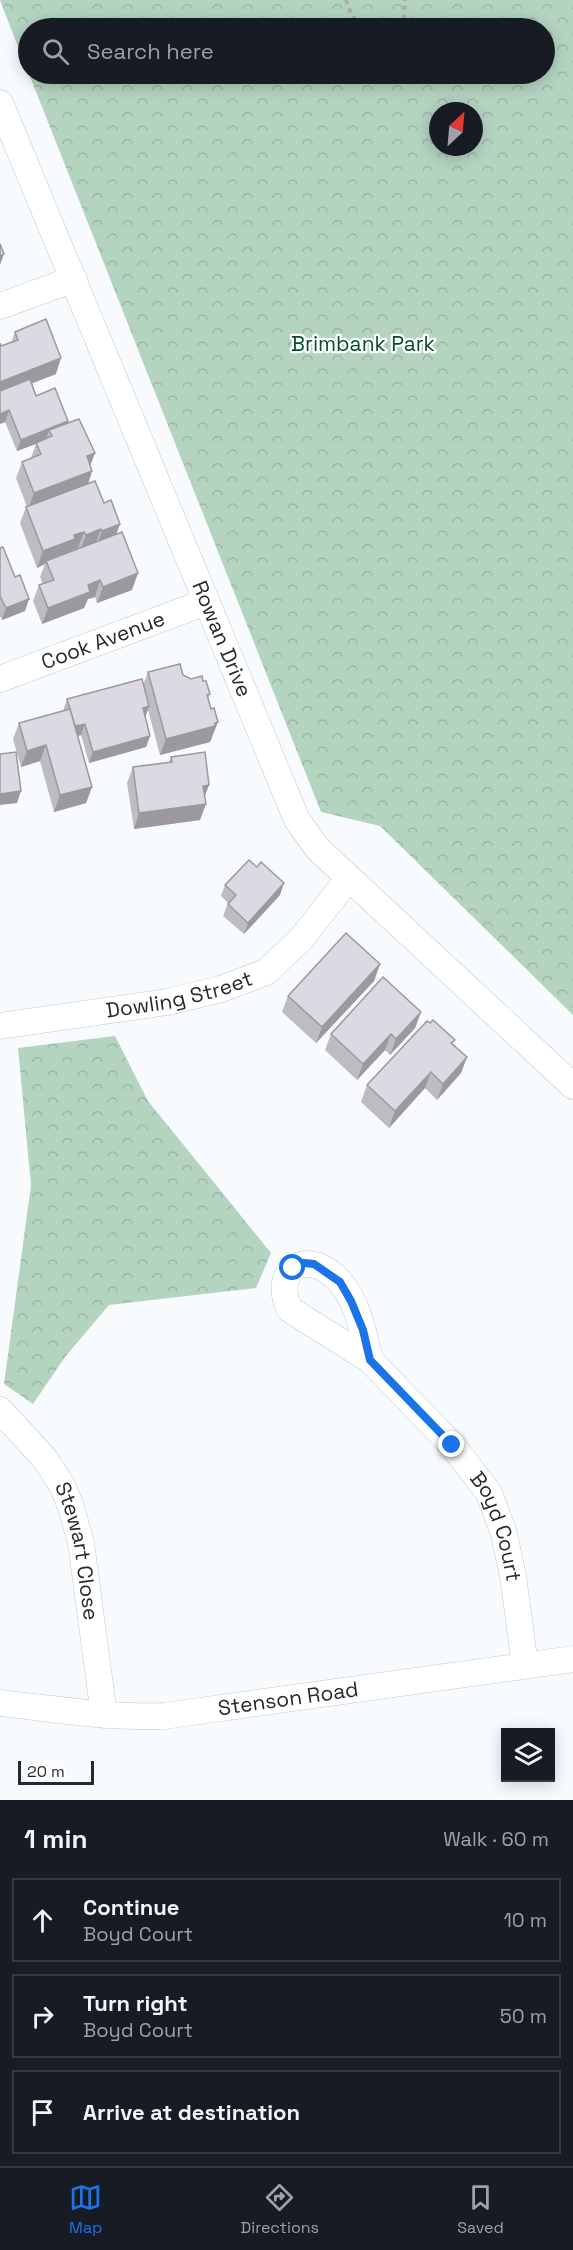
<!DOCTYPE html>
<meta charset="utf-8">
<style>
body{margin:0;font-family:"Space Grotesk",sans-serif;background:#20242c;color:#f1f3f6}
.controls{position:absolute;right:18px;bottom:18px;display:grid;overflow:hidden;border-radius:0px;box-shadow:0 3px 15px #0003}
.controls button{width:54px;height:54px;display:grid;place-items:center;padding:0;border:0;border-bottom:2px solid #363941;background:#171b24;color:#f1f3f6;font:30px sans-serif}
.compass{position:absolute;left:429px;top:102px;width:54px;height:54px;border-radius:50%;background:#171b24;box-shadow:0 3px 15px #0003;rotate:26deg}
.scale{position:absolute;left:18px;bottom:15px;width:76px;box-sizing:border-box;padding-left:6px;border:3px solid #27292c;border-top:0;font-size:16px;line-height:21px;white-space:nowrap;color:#27292c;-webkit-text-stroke:4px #fff;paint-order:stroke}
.stop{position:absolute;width:18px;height:18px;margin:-14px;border:4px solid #1a73e8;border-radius:50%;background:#fff}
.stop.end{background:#1a73e8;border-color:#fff;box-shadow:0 2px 6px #0008}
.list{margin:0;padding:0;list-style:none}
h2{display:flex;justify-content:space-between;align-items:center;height:78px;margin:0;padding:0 24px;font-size:26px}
h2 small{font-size:20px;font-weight:400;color:#9ea1a6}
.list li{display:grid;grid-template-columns:39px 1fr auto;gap:18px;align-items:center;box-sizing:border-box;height:84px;margin:0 12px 12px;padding:0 12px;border:2px solid #363941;border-radius:0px}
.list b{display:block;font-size:22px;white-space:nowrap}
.list p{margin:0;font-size:20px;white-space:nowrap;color:#9ea1a6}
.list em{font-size:20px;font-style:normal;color:#9ea1a6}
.icon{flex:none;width:33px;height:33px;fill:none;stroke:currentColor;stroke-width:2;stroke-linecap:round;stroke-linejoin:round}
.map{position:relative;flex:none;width:573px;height:1800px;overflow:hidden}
.search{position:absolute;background:#171b24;box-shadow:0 3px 15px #0003;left:18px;right:18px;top:18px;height:66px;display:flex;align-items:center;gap:15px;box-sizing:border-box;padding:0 21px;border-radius:33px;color:#9ea1a6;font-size:22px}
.sheet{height:366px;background:#171b24}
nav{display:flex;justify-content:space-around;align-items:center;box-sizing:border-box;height:84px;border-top:2px solid #363941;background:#171b24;font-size:16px;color:#9ea1a6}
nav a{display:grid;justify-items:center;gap:3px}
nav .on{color:#1a73e8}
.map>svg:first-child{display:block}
</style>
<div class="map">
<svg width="573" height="1800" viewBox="0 0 573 1800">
<defs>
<pattern id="park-crowns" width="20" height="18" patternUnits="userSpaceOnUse" patternTransform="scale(1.5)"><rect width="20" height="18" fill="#b4d4c0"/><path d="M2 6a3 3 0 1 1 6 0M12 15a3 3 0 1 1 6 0" fill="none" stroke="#9bb6a5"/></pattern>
</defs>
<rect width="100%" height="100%" fill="#f8fbfe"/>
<g fill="url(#park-crowns)" fill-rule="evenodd">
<path d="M0,0H573V1015L380,826L321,812L29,74H544V28H28V73ZM438,111H474V147H438Z"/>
<path d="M115,1036L148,1101L271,1253L256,1288L109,1305L65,1357L33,1404L4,1384L31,1185L18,1048Z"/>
</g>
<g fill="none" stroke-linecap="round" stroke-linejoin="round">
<defs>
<g id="minor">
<path id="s1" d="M0,103L297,820L318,849L573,1086"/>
<path d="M0,306L74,279"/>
<path id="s2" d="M0,679L206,602"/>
<path id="s3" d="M0,1026L167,1002L221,989L266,972L301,939L349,878"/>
<path id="s4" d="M370,1360C364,1335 358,1302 340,1282C311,1248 271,1265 289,1309L370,1360L452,1445L489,1493L504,1534L513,1576L525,1665"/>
<path id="s5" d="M0,1410L45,1459L63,1487L71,1507L81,1543L104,1715"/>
<path id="s6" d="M0,1703C55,1709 109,1718 164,1716L573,1659"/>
</g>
</defs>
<use href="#minor" stroke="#c1c7cf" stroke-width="27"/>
<g stroke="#a9acaf" stroke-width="4" stroke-dasharray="4.5 4.5" stroke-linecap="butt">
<path d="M346,0L351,14L362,28"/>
<path d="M403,28L405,0"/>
</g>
<use href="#minor" stroke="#fff" stroke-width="26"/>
</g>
<g fill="#bebbc2">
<path d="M15,332L56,374L31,383L36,396L68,423L95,453L90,465L92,471L88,484L120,524L116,535L132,590L97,603L95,597L88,599L84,608L42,624L33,601L39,585L43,584L40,577L45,564L37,568L20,523L26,507H27L16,478L22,462L31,458L36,444L17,451L5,422L0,424V343L1,346L11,343Z"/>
<path d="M0,548L15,577L29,599L25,611L2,620L0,616Z"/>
<path d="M148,672L183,675L191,679L203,681L210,694L208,700L212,738L210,742L160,755L148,710L145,717L150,736L146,747L89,763L81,735L77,736L92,787L86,803L54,812L40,761L21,767L13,739L19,723L63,711L67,699L143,685Z"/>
<path d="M171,757L205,798L200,820L134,829L127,783L133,767L169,762Z"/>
<path d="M257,867L280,895L244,934L223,916L228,903L221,896L225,885Z"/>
<path d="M380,964L374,981L316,1043L282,1012L288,996Z"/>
<path d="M421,1012L415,1028L390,1055L385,1050L357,1080L325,1050L331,1034Z"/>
<path d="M455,1040L453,1044L467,1057L461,1073L437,1100L425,1088L389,1128L361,1102L367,1085Z"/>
</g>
<g fill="#9b989e">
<path d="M4,254L0,265V256Z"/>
<path d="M61,358L56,374L0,396V382Z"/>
<path d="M9,410L5,422L0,424V414Z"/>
<path d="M68,421L64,433L52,436L49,430L46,440L17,451L21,440Z"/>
<path d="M95,453L89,469L87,456Z"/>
<path d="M92,471L87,487L28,510L34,493Z"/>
<path d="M120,524L114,540L96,547L102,531Z"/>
<path d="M101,529L95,545L80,551L86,535Z"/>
<path d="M84,532L78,548L71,550L69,555L46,561L45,564L37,568L43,551L74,535Z"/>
<path d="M138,573L132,590L97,603L103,587Z"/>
<path d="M100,580L95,597L88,599L84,608L42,624L48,608L88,585Z"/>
<path d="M29,599L25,611L2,620L6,608Z"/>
<path d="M149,706L145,718L143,708Z"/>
<path d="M218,722L210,742L160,755L166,739Z"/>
<path d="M85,724L81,735L70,738L74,726Z"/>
<path d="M150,736L146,747L89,763L93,752Z"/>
<path d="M46,745L40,761L21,767L27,751Z"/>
<path d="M209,785L203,801V786Z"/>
<path d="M92,787L86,803L54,812L60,795Z"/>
<path d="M21,791L17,803L0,805V794Z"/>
<path d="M206,804L200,820L134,829L139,813Z"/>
<path d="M284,883L280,895L244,934L248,923Z"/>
<path d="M380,964L374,981L316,1043L322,1027Z"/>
<path d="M421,1012L415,1028L390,1055L396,1039Z"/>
<path d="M391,1034L385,1050L357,1080L363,1064Z"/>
<path d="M467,1057L461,1073L437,1100L443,1084Z"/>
<path d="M431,1072L425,1088L389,1128L395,1111Z"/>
</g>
<g fill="#ddd9e2" stroke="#9b989e" stroke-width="1.5">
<path d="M0,244L4,254L0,256Z"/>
<path d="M46,319L61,358L0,382V343L1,346L18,340L15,332Z"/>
<path d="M30,379L36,396L55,388L68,421L21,440L9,410L0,414V391Z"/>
<path d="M79,419L95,453L87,456L92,471L34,493L22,462L41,454L36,443L52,436L49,430Z"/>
<path d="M95,481L104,503L111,500L120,524L102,531L101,529L86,535L84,532L74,535L75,539L43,551L26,507Z"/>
<path d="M122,532L138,573L103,587L100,580L88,585L90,592L48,608L39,585L54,580L46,561Z"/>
<path d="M3,547L15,577L20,575L29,599L6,608L1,598H0V548Z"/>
<path d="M180,664L183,675L191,679L202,676L203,681H206L210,694L207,695L211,709L214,708L218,722L215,723V726L166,739L148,672Z"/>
<path d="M142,679L149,706L143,708L150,736L93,752L85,724L75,726L67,699Z"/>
<path d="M70,709L92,787L60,795L46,745L27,751L19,723Z"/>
<path d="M16,752L21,791L0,794V754Z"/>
<path d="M205,752L209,785L203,786L206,804L139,813L133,767L172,762L171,757Z"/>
<path d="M249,860L257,867L261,862L284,883L248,923L228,904L236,895L225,885Z"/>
<path d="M346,933L380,964L322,1027L288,996Z"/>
<path d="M383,977L421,1012L396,1039L391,1034L363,1064L331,1034Z"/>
<path d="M433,1020L455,1040L451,1043L467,1057L443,1084L431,1072L395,1111L367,1085L427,1021L430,1023Z"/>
</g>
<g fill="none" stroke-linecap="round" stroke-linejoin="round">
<path stroke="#1a73e8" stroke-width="8" d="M293,1268L304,1263L314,1264L340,1282L351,1301L363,1330L370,1360L452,1445"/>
</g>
<g text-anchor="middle" stroke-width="4.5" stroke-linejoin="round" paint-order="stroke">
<g font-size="21" fill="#024b2d" stroke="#fff">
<text x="363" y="351">Brimbank Park</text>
</g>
<g font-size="21" fill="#27292c" stroke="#fff">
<text dy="7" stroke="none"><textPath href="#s1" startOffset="580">Rowan Drive</textPath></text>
<text dy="7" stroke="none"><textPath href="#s2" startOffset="110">Cook Avenue</textPath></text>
<text dy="7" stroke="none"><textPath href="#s3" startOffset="182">Dowling Street</textPath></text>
<text dy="7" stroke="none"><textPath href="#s4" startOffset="490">Boyd Court</textPath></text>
<text dy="7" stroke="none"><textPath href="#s5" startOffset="166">Stewart Close</textPath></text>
<text dy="7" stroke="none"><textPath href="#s6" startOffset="290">Stenson Road</textPath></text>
</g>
</g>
</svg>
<div class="controls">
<button><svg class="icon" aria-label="layers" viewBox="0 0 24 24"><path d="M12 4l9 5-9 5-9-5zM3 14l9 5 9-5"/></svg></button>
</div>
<svg class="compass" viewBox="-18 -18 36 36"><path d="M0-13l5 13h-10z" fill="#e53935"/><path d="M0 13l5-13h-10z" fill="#9ea1a6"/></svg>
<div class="scale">20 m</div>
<div class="stop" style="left:293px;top:1268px"></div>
<div class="stop end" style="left:452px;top:1445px"></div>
<div class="search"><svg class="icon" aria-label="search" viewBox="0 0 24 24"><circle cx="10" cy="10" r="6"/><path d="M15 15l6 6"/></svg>Search here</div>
</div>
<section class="sheet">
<h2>1 min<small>Walk · 60 m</small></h2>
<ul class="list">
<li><svg class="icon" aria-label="ahead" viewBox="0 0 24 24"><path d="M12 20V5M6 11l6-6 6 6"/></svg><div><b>Continue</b><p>Boyd Court</p></div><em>10 m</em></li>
<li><svg class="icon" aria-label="right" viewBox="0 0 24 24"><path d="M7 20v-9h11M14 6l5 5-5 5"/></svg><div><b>Turn right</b><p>Boyd Court</p></div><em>50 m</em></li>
<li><svg class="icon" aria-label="arrive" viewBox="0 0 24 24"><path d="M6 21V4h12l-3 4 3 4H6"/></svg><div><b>Arrive at destination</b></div></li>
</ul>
</section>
<nav>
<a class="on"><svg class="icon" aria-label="map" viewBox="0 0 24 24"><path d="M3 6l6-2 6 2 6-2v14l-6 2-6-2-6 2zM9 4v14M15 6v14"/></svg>Map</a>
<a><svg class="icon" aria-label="directions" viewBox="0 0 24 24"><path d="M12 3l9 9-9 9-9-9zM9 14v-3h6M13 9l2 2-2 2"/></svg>Directions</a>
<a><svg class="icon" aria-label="saved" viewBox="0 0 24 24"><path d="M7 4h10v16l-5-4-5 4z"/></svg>Saved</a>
</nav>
